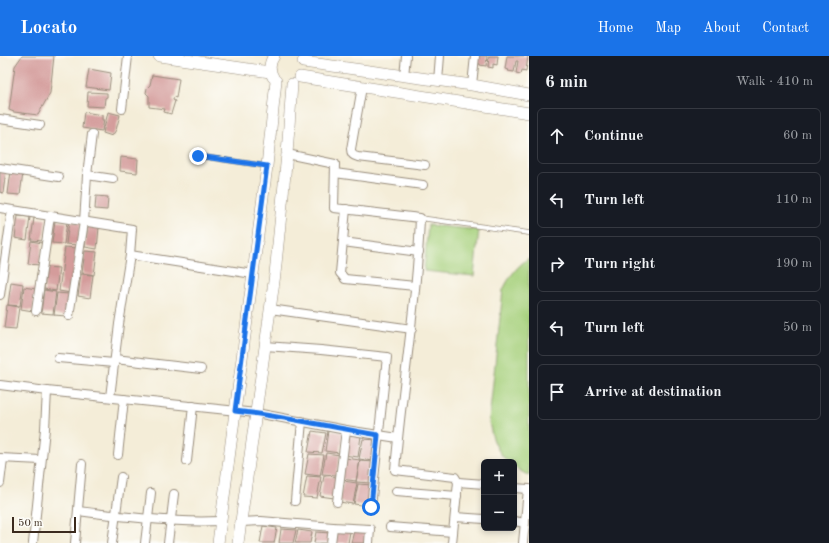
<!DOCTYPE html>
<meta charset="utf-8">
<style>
body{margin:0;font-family:"Old Standard TT",serif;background:#242831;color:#f1f3f6}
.controls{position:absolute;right:12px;bottom:12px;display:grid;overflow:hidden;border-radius:6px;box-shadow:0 2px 6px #0003}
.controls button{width:36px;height:36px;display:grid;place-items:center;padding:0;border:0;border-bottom:1px solid #363941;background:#171b24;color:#f1f3f6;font:20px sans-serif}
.scale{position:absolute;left:12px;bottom:10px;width:64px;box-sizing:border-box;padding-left:4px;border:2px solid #3b2a1e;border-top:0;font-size:11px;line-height:14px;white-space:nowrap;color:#3b2a1e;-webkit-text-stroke:3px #fdfcf7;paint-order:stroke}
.stop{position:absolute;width:12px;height:12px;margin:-9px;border:3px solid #1a73e8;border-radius:50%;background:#fff}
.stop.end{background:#1a73e8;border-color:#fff;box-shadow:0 1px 4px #0008}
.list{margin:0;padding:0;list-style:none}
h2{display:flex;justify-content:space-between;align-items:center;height:52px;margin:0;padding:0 16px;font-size:17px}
h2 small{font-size:13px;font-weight:400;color:#9ea1a6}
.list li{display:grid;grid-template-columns:26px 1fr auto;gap:12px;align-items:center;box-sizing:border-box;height:56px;margin:0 8px 8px;padding:0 8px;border:1px solid #363941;border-radius:6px}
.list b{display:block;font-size:15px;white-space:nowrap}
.list em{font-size:13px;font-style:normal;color:#9ea1a6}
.icon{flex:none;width:22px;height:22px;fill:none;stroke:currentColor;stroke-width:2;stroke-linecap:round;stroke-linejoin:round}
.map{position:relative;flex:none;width:529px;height:487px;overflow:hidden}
header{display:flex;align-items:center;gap:24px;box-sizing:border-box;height:56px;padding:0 20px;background:#1a73e8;color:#fff}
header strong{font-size:19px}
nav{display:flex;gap:22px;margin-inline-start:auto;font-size:14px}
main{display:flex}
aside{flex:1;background:#171b24}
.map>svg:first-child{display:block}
</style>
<header>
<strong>Locato</strong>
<nav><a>Home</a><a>Map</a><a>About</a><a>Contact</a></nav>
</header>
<main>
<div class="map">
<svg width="529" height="487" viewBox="0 0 529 487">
<rect width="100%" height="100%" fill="#fdfcf7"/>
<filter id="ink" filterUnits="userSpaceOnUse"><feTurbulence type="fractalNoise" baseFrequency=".025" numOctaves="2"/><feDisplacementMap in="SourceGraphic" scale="8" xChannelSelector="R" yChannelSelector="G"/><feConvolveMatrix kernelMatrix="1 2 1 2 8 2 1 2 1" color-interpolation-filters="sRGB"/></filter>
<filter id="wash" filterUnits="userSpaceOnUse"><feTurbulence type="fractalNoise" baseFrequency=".012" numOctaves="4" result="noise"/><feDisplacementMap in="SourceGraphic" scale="16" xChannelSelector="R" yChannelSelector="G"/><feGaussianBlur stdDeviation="0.9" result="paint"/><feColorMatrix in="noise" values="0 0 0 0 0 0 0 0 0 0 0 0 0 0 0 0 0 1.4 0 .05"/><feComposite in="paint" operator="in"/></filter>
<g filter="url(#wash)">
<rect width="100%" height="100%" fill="#f4edd8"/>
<g fill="#a6d07b" stroke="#707d4c">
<path d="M428,169L479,174L474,220L424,215Z"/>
<path d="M529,202V420L514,411V406H508C496,395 491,380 489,364L503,234C509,221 517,210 529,202Z"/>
</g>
<g id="blocks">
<g fill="#d49c9b">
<path d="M22,0H54L50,37L38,59L14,56L9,54L15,10Z"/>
<path d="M477,0H487L486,10L480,9V8L477,7Z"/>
<path d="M489,0H498L497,9L493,8V12L488,11Z"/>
<path d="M507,0H528L526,15L522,14L521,18L516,17L518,5H516L514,16L508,15L509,14L505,13Z"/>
<path d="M89,13L111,17L109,34L86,31Z"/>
<path d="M152,19L179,23L176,42L174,41L173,44L175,45L171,58L164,56L165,53L149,51V40L146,37L147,32L150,29Z"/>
<path d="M88,36L107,37V41L105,42L104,51L87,50Z"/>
<path d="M84,56L102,59V64H104L102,75L82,72Z"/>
<path d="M108,56L120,59L116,74L112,80L103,77Z"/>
<path d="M121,101L138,103L137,117L120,115Z"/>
<path d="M0,113L6,114L3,137L0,136Z"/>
<path d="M11,115L23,117L20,139L8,138Z"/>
<path d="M96,140L108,141L107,154L95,153Z"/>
<path d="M18,160L30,161L27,184L15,182Z"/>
<path d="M34,162L46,163L43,185L31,184Z"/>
<path d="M55,165L67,166L64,188L52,187Z"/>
<path d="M69,165L81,167L78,189L66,188Z"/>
<path d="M88,169L99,171L97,193L85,191Z"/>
<path d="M31,185L42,187L40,209L28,208Z"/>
<path d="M65,191L77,192L71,237L59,235Z"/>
<path d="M85,195L97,196L94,219L82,217Z"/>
<path d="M47,211L59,212L56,235L44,233Z"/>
<path d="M81,218L93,219L90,242L78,240Z"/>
<path d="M11,226L23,228L20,250L8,249Z"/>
<path d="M24,231L36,233L33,255L21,253Z"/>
<path d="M44,234L56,236L53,258L41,257Z"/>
<path d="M57,237L69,238L66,260L54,259Z"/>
<path d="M7,249L19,251L16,273L4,272Z"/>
<path d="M312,375L326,377L322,397L308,396Z"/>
<path d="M328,375L343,376L339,397L325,395Z"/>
<path d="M347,379L361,380L358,401L343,399Z"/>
<path d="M363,383L377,384L373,405L359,403Z"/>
<path d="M326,397L340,399L336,419L322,418Z"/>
<path d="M309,398L324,399L320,420L305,418Z"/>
<path d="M345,402L360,404L356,425L341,423Z"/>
<path d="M360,405L374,406L371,427L356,426Z"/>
<path d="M307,420L321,421L317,442L303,441Z"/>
<path d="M324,420L338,421L334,442L320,440Z"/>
<path d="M343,425L357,427L353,448L339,446Z"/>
<path d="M358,428L372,429L368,450L354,448Z"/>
<path d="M263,470L277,472L274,487H260Z"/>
<path d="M281,473L296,474L293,487H279Z"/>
<path d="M298,474L312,476L310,487H295Z"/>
<path d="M336,474L350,476L348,487H334Z"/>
<path d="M354,475L368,477L366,487H351Z"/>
<path d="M316,476L330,477L328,487H314Z"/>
</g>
</g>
</g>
<g filter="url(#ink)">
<use href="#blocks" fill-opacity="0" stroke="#988c7b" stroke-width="1"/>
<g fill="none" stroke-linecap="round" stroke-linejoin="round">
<defs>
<g id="service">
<path d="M198,100L267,110"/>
<path d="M420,162L529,177"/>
</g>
<g id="minor">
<path d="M404,20L406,0"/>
<path d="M438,25L440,0"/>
<path d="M472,29L475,0"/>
<path d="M362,31L351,93C351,98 353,100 358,101L425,109"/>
<path d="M122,53L128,0"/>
<path d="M0,63L40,69"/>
<path d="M287,98L335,108L334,152L420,162C417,247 402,330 395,414L455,421L458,426"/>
<path d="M0,112L59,121"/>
<path d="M335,117L423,129"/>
<path d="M87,119L113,123"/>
<path d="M0,152L132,173L130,199L119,268L110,341"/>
<path d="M346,153L340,217L345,223L415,230"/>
<path d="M343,186L419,196"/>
<path d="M130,199L253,218"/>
<path d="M0,239L12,154"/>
<path d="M270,253L412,273"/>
<path d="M36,255L50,160"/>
<path d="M69,260L84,166L87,119L92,78"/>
<path d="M265,290L321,294L387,301L371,451"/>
<path d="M58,302L114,307"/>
<path d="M115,303L201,313"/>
<path d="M0,329L47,335L256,357L346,374L398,382"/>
<path d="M118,399L124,343"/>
<path d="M0,402L41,404"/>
<path d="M187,405L193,350"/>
<path d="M0,427L3,403"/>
<path d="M514,432L529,433"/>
<path d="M396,435L457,440"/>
<path d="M295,445L302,365"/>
<path d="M337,446L346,374"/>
<path d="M78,455C126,461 173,467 220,465"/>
<path d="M455,461L484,463"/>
<path d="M514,465L525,467"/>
<path d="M241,466L261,465L333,471L370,473L369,487"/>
<path d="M390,471L453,476"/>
<path d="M33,487L45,373L47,335"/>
<path d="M75,487L82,408"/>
<path d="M112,487L121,421"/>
<path d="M145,487L151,437"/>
<path d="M168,487L174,438"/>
<path d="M331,487L333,471"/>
<path d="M452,487L458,426L484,428"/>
<path d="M523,487L528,433"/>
</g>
<g id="tertiary">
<path d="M159,0L270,16"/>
<path d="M303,6L472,29L529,39"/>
<path d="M273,21C269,14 269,7 274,0"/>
<path d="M300,21L529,57"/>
<path d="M218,487L267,110L276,25"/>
<path d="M238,487L275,218L287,98L292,28"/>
</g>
</defs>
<use href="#service" stroke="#988c7b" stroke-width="5.5"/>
<use href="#minor" stroke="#988c7b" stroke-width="10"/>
<use href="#tertiary" stroke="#988c7b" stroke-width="12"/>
<use href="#service" stroke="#fff" stroke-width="4"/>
<use href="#minor" stroke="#fff" stroke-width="8"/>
<use href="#tertiary" stroke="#fff" stroke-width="11"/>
</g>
</g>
<g fill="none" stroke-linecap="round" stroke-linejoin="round" filter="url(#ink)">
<path stroke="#1a73e8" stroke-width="5" d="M198,100L267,110L235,355C283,360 330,371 378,379L371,451"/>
</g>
</svg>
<div class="controls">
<button>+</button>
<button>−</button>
</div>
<div class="scale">50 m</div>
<div class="stop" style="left:371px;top:451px"></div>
<div class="stop end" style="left:198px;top:100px"></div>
</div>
<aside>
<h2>6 min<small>Walk · 410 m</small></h2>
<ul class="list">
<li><svg class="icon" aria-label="ahead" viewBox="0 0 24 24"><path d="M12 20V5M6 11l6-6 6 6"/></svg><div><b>Continue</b></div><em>60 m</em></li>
<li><svg class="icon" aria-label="left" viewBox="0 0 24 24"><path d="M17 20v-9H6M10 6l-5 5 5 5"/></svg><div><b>Turn left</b></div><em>110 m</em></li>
<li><svg class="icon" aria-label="right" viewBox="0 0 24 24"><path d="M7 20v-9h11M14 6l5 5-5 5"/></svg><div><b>Turn right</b></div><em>190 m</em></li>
<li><svg class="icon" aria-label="left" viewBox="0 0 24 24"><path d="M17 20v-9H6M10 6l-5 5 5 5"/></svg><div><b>Turn left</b></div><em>50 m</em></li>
<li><svg class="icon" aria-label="arrive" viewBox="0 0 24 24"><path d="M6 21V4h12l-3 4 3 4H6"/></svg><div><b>Arrive at destination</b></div></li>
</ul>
</aside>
</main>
